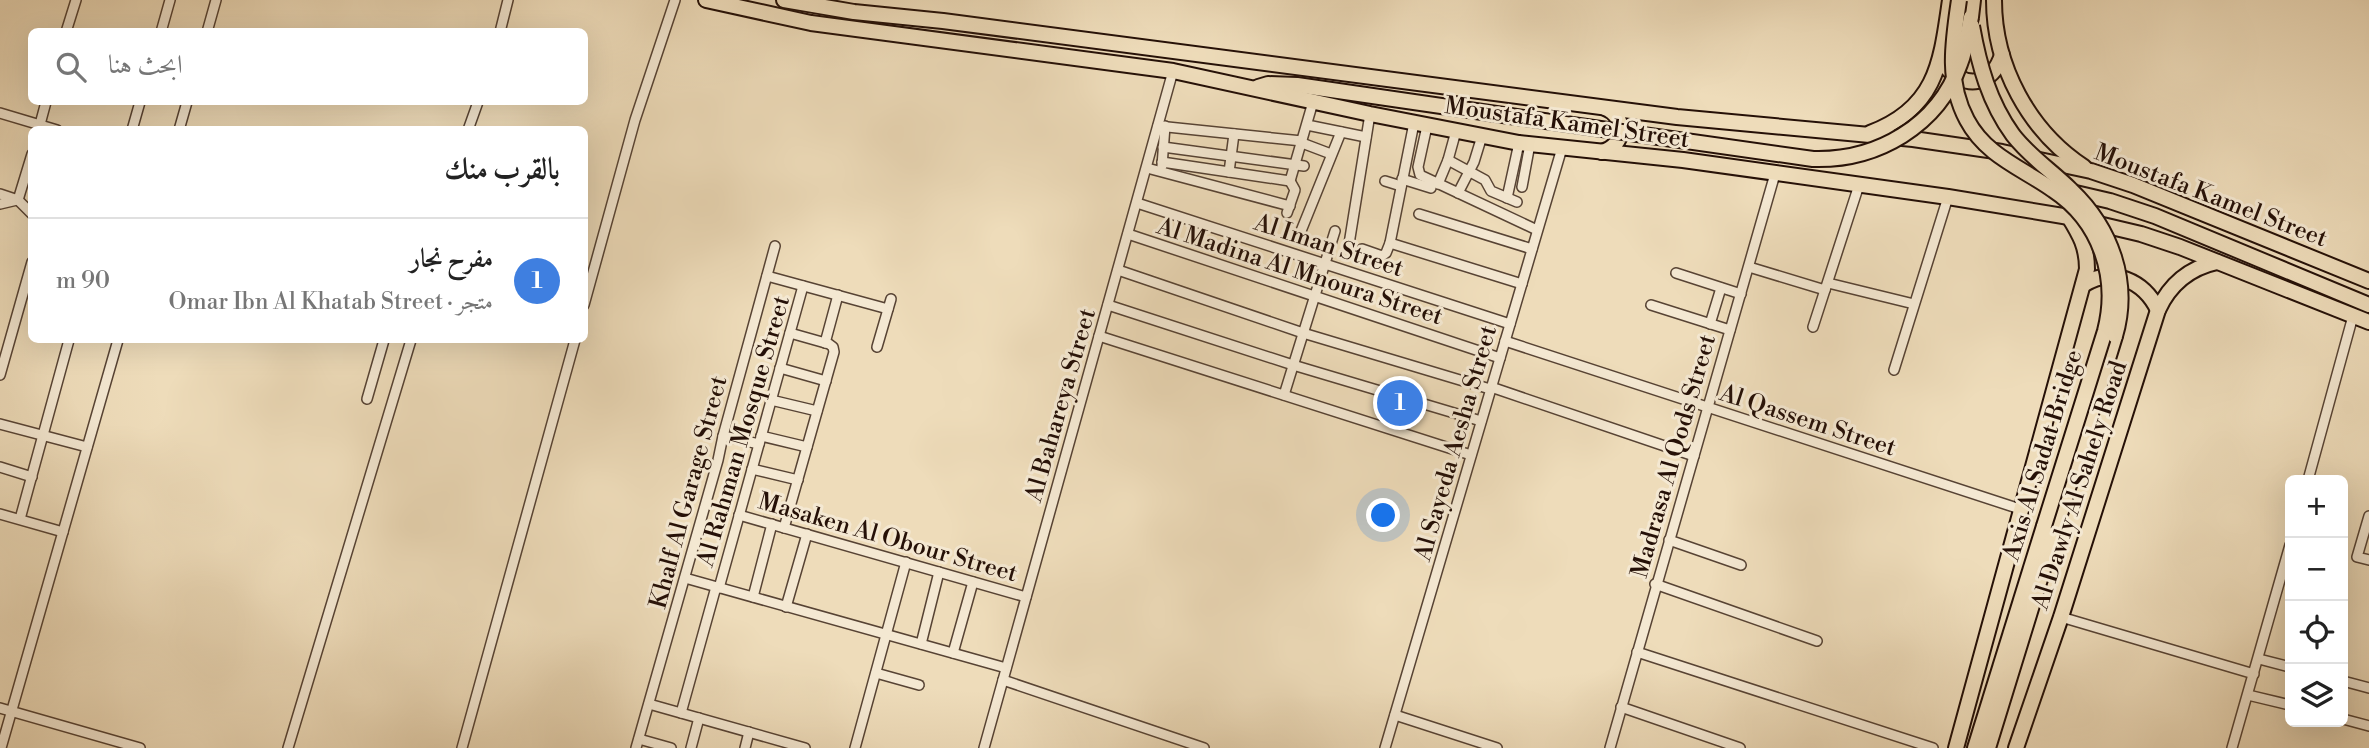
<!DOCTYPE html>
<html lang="ar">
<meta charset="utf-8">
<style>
body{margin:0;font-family:"Libre Bodoni",Amiri,serif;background:#f2f2f2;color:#222;direction:rtl}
.controls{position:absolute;right:21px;bottom:21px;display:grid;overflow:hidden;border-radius:10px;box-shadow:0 7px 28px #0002}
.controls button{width:63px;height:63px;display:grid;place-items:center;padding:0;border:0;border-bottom:2px solid #e0e0e0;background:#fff;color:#222;font:35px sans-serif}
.you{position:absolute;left:1384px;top:516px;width:24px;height:24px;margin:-18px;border:5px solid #fff;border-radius:50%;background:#1a73e8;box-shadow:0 0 0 10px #1a73e833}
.badge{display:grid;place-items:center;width:46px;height:46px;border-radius:50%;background:#8f2418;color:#fff;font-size:23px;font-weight:700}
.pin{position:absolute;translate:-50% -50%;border:4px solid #fff;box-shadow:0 2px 7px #0006}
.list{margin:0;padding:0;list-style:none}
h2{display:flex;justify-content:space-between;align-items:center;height:91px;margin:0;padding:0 28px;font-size:30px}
h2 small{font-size:23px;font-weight:400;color:#767676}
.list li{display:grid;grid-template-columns:46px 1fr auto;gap:21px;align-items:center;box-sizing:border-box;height:126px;padding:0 28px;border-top:2px solid #e0e0e0}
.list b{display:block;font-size:26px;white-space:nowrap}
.list p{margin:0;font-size:23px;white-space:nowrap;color:#767676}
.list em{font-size:23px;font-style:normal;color:#767676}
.icon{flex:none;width:38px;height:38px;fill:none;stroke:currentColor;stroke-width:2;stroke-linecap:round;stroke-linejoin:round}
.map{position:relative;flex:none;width:2369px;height:748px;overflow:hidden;direction:ltr}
.search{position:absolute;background:#fff;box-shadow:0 7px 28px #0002;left:28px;top:28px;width:560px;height:77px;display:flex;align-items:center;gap:18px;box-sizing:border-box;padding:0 24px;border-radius:10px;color:#767676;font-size:26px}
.panel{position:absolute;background:#fff;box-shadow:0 7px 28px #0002;left:28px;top:126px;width:560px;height:217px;border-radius:10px;direction:rtl}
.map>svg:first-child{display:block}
</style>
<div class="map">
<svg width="2369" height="748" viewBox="0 0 2369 748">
<rect width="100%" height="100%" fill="#eedcba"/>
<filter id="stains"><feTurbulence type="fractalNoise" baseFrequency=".00286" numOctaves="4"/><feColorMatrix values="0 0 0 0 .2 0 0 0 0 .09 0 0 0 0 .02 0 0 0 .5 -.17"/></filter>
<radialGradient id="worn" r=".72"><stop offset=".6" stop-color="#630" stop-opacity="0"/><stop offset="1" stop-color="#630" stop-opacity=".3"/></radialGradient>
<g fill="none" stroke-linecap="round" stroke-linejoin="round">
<defs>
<g id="minor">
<path d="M66,32L76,0"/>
<path d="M161,32L170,0"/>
<path d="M207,32L216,0"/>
<path d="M500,32L508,0"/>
<path d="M0,113L57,130"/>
<path d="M1414,123L1390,243L1522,284"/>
<path d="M1307,125L1366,137"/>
<path d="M1158,126L1302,141"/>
<path d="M1427,126L1418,167L1420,175L1537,230"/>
<path d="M39,128L46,102"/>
<path d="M132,130L140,102"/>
<path d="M179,130L187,102"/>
<path d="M468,130L478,102"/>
<path d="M1302,143L1331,154"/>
<path d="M1163,147L1304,166"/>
<path d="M1448,160L1485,180L1491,191L1517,202"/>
<path d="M1162,162L1290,181L1313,102"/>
<path d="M1162,166L1165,126"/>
<path d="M1147,168L1290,206"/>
<path d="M1229,172L1234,134"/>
<path d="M1402,179L1431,188"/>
<path d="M1385,181L1401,186"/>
<path d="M1438,184L1448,160L1456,131"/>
<path d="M1522,187L1530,144"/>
<path d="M1458,193L1474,162L1482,136"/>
<path d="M0,194L18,200L32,214"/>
<path d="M1507,198L1519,143"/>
<path d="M18,200L32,154"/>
<path d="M1137,203L1510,324"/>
<path d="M0,204L17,200"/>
<path d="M1287,213L1295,190L1290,181"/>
<path d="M1419,214L1532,249"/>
<path d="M1301,231L1341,132"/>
<path d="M1128,234L1500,358"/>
<path d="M1349,244L1370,114"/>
<path d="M1362,249L1382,256L1386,253L1390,243"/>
<path d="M1749,267L1825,290"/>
<path d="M1118,270L1303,333L1490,389"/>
<path d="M1676,273L1741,294"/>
<path d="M767,276L888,309"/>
<path d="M1828,283L1914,304"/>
<path d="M584,305L635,120L675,0"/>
<path d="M1108,305L1293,365L1481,421"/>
<path d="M1651,305L1730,330"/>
<path d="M1710,324L1721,288"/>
<path d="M1813,327L1859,185"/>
<path d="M1099,336L1471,455"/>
<path d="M1505,341L2020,509"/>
<path d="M825,343L838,295"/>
<path d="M877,347L891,299"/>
<path d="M780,368L826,381"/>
<path d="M1894,370L1948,197"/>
<path d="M0,375L32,262"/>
<path d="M1491,387L1694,456"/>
<path d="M1284,395L1335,231"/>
<path d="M367,399L384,340"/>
<path d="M771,400L817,411"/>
<path d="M0,424L87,447"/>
<path d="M723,436L759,444"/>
<path d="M761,436L807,447"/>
<path d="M0,467L32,477"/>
<path d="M752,469L798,480"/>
<path d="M2308,480L2353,316"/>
<path d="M0,514L63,532"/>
<path d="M739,515L1026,597"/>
<path d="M2369,516L2357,557L2369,560"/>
<path d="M20,519L69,340"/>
<path d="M784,528L834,352L833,347L829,344L790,333"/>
<path d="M1669,540L1741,565"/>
<path d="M685,578L1006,668"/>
<path d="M1655,584L1817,641"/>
<path d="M719,588L803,286"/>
<path d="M753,597L772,524"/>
<path d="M786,607L807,534"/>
<path d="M2061,617L2254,674"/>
<path d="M921,644L939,572"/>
<path d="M1637,652L1933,748"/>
<path d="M953,653L973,582"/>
<path d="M2259,659L2290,667"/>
<path d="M876,673L919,685"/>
<path d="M1003,680L1204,748"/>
<path d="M2343,681L2369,688"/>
<path d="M2248,695L2290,705"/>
<path d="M649,704L805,748"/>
<path d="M1621,707L1740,748"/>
<path d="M0,708L140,748"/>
<path d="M681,713L716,587"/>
<path d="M1395,715L1497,748"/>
<path d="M2343,719L2369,726"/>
<path d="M639,739L671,748"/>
<path d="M1,748L118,340"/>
<path d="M288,748L411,340"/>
<path d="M462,748L575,340"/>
<path d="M636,748L718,460L723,436L775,246"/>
<path d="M691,748L699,718"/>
<path d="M745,748L749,732"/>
<path d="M855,748L906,562"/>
<path d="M984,748L1173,71"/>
<path d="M1385,748L1562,148"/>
<path d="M1610,748L1775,174"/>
<path d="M2232,748L2290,545"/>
</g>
<g id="primary">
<path d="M706,0L811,23L1173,71L1370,114L1519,143L1683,160L1948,197L2069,217L2141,234L2180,247L2369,322"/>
<path d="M784,0L854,12L943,21L1677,117L1913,139L2002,152L2091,171L2133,185L2369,281"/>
<path d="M1994,0C1994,66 2029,131 2084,167"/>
<path d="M1971,17L1973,0"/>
<path d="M1946,67C1967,90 1992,85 2002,55"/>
<path d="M1258,87L1268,84L1297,85L1510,116"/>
<path d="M1870,133C1937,108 1941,62 1950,0"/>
<path d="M1602,152C1626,145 1627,117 1605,108"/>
<path d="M2067,191L2110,201L2155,216L2369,305"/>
<path d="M2083,285C2112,266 2144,281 2158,310"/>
<path d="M1956,748L2087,269C2087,247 2080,235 2069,217"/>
<path d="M1975,748L2044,526"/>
<path d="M1988,748L2115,336"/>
<path d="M2016,748L2061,617L2158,310C2170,284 2189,268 2217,262"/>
</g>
</defs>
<use href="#minor" stroke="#574334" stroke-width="12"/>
<use href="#primary" stroke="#251007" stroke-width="18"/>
<use href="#minor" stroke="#f4e8d2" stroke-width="9"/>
<use href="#primary" stroke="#eedcba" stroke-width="14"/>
<defs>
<g id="primary-bridge">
<path d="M1959,0C1953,41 1946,81 1967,120C1986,156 2022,168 2053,190C2100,221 2119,277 2105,331L2044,526"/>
<path d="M1972,26C1979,65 1989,102 2013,135C2030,157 2052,171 2071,190C2111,228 2131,282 2115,336"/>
<path d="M1510,116L1813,159C1877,161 1938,126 1960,64C1966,49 1968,32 1971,17"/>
</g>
</defs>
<use href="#primary-bridge" stroke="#251007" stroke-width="18" stroke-linecap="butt"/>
<use href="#primary-bridge" stroke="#eedcba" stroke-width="14"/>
</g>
<g text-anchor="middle" stroke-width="6" stroke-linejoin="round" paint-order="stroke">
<g font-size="24" fill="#251007" stroke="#f4e8d2">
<text transform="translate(1567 122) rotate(8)" y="8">Moustafa Kamel Street</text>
<text transform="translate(2211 195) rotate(21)" y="8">Moustafa Kamel Street</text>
<text transform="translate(1329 245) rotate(18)" y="8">Al Iman Street</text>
<text transform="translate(1300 271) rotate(18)" y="8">Al Madina Al Mnoura Street</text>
<text transform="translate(1060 405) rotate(-74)" y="8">Al Bahareya Street</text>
<text transform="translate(1808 420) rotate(18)" y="8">Al Qassem Street</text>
<text transform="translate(743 431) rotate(-74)" y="8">Al Rahman Mosque Street</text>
<text transform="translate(1455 443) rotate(-74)" y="8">Al Sayeda Aesha Street</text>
<text transform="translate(2042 455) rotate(-73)" y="8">Axis Al Sadat Bridge</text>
<text transform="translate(1673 456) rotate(-74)" y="8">Madrasa Al Qods Street</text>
<text transform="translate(2079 485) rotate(-72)" y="8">Al Dawly Al Sahely Road</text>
<text transform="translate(688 492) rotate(-75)" y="8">Khalf Al Garage Street</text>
<text transform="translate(888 537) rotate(16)" y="8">Masaken Al Obour Street</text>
</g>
</g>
<rect width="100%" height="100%" filter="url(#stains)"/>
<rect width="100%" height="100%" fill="url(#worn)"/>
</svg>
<div class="controls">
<button>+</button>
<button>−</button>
<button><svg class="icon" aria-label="locate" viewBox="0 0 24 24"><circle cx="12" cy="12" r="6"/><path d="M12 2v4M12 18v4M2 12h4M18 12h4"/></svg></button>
<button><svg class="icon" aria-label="layers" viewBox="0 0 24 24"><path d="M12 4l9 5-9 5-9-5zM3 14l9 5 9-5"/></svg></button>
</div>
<div class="you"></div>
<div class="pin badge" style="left:1400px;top:403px;background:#3f7fe0">1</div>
<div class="search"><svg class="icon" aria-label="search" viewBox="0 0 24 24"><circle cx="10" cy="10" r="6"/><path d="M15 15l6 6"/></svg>ابحث هنا</div>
<section class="panel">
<h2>بالقرب منك<small></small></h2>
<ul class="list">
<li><span class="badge" style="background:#3f7fe0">1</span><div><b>مفرح نجار</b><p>متجر · Omar Ibn Al Khatab Street</p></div><em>90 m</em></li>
</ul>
</section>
</div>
